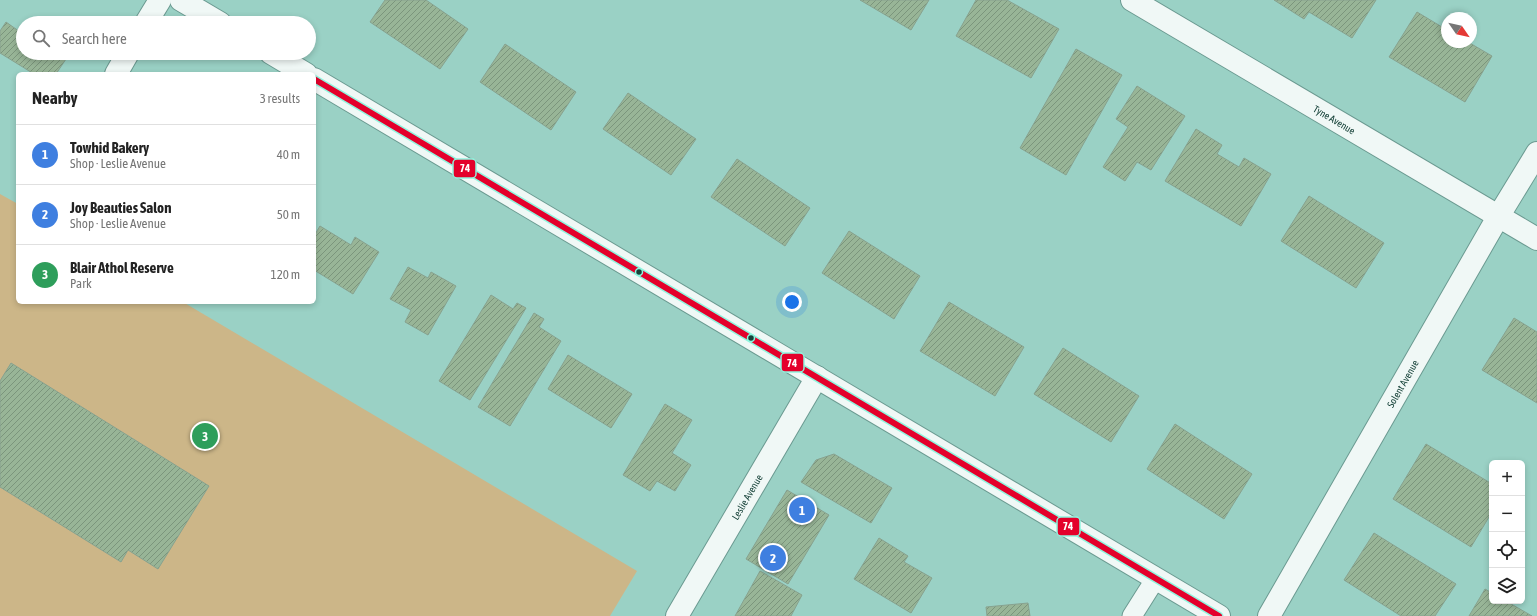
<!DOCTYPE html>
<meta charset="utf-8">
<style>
body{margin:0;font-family:"Asap Condensed",sans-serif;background:#f2f2f2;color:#222}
.controls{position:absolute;right:12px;bottom:12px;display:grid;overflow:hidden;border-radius:6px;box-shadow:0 2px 6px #0003}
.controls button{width:36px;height:36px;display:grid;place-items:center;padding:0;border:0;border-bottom:1px solid #e0e0e0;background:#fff;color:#222;font:20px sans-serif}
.compass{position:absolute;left:1441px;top:12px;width:36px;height:36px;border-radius:50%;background:#fff;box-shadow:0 2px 6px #0003;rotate:124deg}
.you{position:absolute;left:792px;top:302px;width:14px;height:14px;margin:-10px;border:3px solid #fff;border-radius:50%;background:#1a73e8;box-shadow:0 0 0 6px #1a73e833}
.badge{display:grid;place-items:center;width:26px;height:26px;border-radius:50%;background:#2563eb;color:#fff;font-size:13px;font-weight:700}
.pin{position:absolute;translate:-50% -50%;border:2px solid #fff;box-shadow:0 1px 4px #0006}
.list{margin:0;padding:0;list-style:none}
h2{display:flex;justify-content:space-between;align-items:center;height:52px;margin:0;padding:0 16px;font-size:17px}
h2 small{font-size:13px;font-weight:400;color:#767676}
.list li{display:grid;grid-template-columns:26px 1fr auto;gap:12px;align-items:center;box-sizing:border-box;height:60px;padding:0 16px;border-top:1px solid #e0e0e0}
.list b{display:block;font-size:15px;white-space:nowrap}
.list p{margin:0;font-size:13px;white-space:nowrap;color:#767676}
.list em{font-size:13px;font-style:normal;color:#767676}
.icon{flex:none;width:22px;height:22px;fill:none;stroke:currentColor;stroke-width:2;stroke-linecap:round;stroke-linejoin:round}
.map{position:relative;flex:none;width:1537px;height:616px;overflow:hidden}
.search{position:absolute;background:#fff;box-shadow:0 2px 6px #0003;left:16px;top:16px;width:300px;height:44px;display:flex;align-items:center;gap:10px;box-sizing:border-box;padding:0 14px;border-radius:22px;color:#767676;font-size:15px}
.panel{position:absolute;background:#fff;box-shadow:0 2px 6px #0003;left:16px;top:72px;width:300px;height:232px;border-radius:6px}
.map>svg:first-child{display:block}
</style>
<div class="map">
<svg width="1537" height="616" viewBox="0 0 1537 616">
<defs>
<pattern id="building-hatch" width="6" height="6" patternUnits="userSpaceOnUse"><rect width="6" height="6" fill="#98b597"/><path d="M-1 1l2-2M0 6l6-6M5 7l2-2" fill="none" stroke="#7b957c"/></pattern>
</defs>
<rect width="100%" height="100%" fill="#9ad1c5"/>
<path fill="#ccb688" d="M0,194L18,204V302H183L637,571L610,616H0Z"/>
<g fill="url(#building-hatch)" stroke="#87a28f">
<path d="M385,0H426L468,29L440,69L370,22Z"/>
<path d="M860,0H929L911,30Z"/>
<path d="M976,0H1007L1059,29L1031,78L956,36Z"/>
<path d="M1274,0H1376L1352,38L1309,12L1304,19Z"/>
<path d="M1417,12L1447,30V42H1468L1492,56L1465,102L1389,57Z"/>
<path d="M6,22L23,34V53H70L56,74H34L0,53V31Z"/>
<path d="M505,44L576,92L551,130L480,82Z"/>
<path d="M1076,49L1122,75L1066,175L1020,148Z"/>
<path d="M1137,86L1185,116L1151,170L1137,162L1125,181L1103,167L1128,127L1116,119Z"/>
<path d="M628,93L696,139L671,175L603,129Z"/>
<path d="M1196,129L1222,145L1217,154L1239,167L1244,158L1271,174L1241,226L1165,181Z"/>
<path d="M737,159L810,208L785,246L711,197Z"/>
<path d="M1309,196L1384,243L1356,288L1281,241Z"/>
<path d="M320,226L351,245L355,237L379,252L353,294L314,270V236Z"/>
<path d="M849,231L920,276L894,319L822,273Z"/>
<path d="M408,267L428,278L431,272L456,286L428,335L405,322L411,310L390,299Z"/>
<path d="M491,295L513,309L517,303L526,308L470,400L439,381Z"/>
<path d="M949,302L1024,347L995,396L920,351Z"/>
<path d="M534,313L544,319L539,327L561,341L510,426L478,407Z"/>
<path d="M1514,318L1537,332V403L1482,370Z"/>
<path d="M1063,348L1139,396L1111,442L1034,394Z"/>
<path d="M568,355L632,394L611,428L548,389Z"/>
<path d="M11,363L209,486L158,569L128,550L121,562L0,487V381Z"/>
<path d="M665,404L692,420L672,453L691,465L675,491L657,481L650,491L623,475Z"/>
<path d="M1175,424L1252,474L1224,519L1147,469Z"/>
<path d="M1426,444L1492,484V512L1471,547L1393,499Z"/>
<path d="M834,454L892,488L871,523L801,482L816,460Z"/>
<path d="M787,490L829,515L788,584L746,559Z"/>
<path d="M1374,533L1456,584L1435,616H1401L1344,580Z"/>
<path d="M879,538L908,556L904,562L932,578L911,613L854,579Z"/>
<path d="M760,571L802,595L791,616H735Z"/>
<path d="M1485,589L1492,593V601H1506L1532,616H1469Z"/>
<path d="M1028,603L1030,616H987L986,607Z"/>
</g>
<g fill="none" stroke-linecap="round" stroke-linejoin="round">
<defs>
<path id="service" d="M1132,616L1156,578"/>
<g id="minor">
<path id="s1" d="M1132,0L1537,239"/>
<path d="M146,23L160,0"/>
<path d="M116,74L128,53"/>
<path id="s2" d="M677,616L817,377"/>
<path id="s3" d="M1269,616L1498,217L1537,153"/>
</g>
<g id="secondary">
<path d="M181,0L220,23"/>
<path d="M271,53L306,74"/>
<path d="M314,79L1219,616"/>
</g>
</defs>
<use href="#service" stroke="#6b9a91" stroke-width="21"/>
<use href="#minor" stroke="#6b9a91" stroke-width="24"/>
<use href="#secondary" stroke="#6b9a91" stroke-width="24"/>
<use href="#service" stroke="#f0f8f6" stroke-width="19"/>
<use href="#minor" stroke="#f0f8f6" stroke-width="22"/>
<use href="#secondary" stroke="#f0f8f6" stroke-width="22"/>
<defs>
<path id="bus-1" d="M314,79L1219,616"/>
</defs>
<use href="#bus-1" stroke="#90f5df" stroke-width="9"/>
<use href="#bus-1" stroke="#e4002b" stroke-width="6"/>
</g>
<g fill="#164239" stroke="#90f5df" stroke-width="1.5">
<circle cx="639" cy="272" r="3.5"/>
<circle cx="751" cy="338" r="3.5"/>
</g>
<g text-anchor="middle" stroke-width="4" stroke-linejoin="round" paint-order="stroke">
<g font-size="10" fill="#164239" stroke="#90f5df">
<text dy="4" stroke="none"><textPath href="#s1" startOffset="235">Tyne Avenue</textPath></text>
<text dy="4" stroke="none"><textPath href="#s3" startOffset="268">Solent Avenue</textPath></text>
<text dy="4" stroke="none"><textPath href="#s2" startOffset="138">Leslie Avenue</textPath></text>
</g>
</g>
<g stroke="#90f5df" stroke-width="1.5">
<rect x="453" y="159" width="23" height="19" rx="4" fill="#e4002b"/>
<rect x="781" y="353" width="23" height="19" rx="4" fill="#e4002b"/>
<rect x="1057" y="517" width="23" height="19" rx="4" fill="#e4002b"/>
</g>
<g font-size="11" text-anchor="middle" font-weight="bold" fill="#fff">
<text x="465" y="172">74</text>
<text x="792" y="367">74</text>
<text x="1068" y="530">74</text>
</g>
</svg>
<div class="controls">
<button>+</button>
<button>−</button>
<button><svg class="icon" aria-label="locate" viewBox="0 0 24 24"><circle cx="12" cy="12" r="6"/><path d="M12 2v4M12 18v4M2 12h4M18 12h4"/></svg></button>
<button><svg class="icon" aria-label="layers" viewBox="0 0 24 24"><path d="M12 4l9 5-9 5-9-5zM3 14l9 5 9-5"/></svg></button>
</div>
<svg class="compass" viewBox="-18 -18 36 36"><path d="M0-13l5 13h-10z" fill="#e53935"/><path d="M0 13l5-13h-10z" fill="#767676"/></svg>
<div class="you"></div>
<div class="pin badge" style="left:802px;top:510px;background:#3f7fe0">1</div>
<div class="pin badge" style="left:773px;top:558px;background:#3f7fe0">2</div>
<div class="pin badge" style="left:205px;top:436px;background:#2e9e5b">3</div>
<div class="search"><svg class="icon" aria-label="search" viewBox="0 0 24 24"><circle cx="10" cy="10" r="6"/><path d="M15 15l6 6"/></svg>Search here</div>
<section class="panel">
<h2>Nearby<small>3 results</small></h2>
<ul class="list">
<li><span class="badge" style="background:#3f7fe0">1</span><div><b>Towhid Bakery</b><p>Shop · Leslie Avenue</p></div><em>40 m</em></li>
<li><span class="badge" style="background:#3f7fe0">2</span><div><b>Joy Beauties Salon</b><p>Shop · Leslie Avenue</p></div><em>50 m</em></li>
<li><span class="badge" style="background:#2e9e5b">3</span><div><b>Blair Athol Reserve</b><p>Park</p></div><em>120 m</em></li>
</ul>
</section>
</div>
